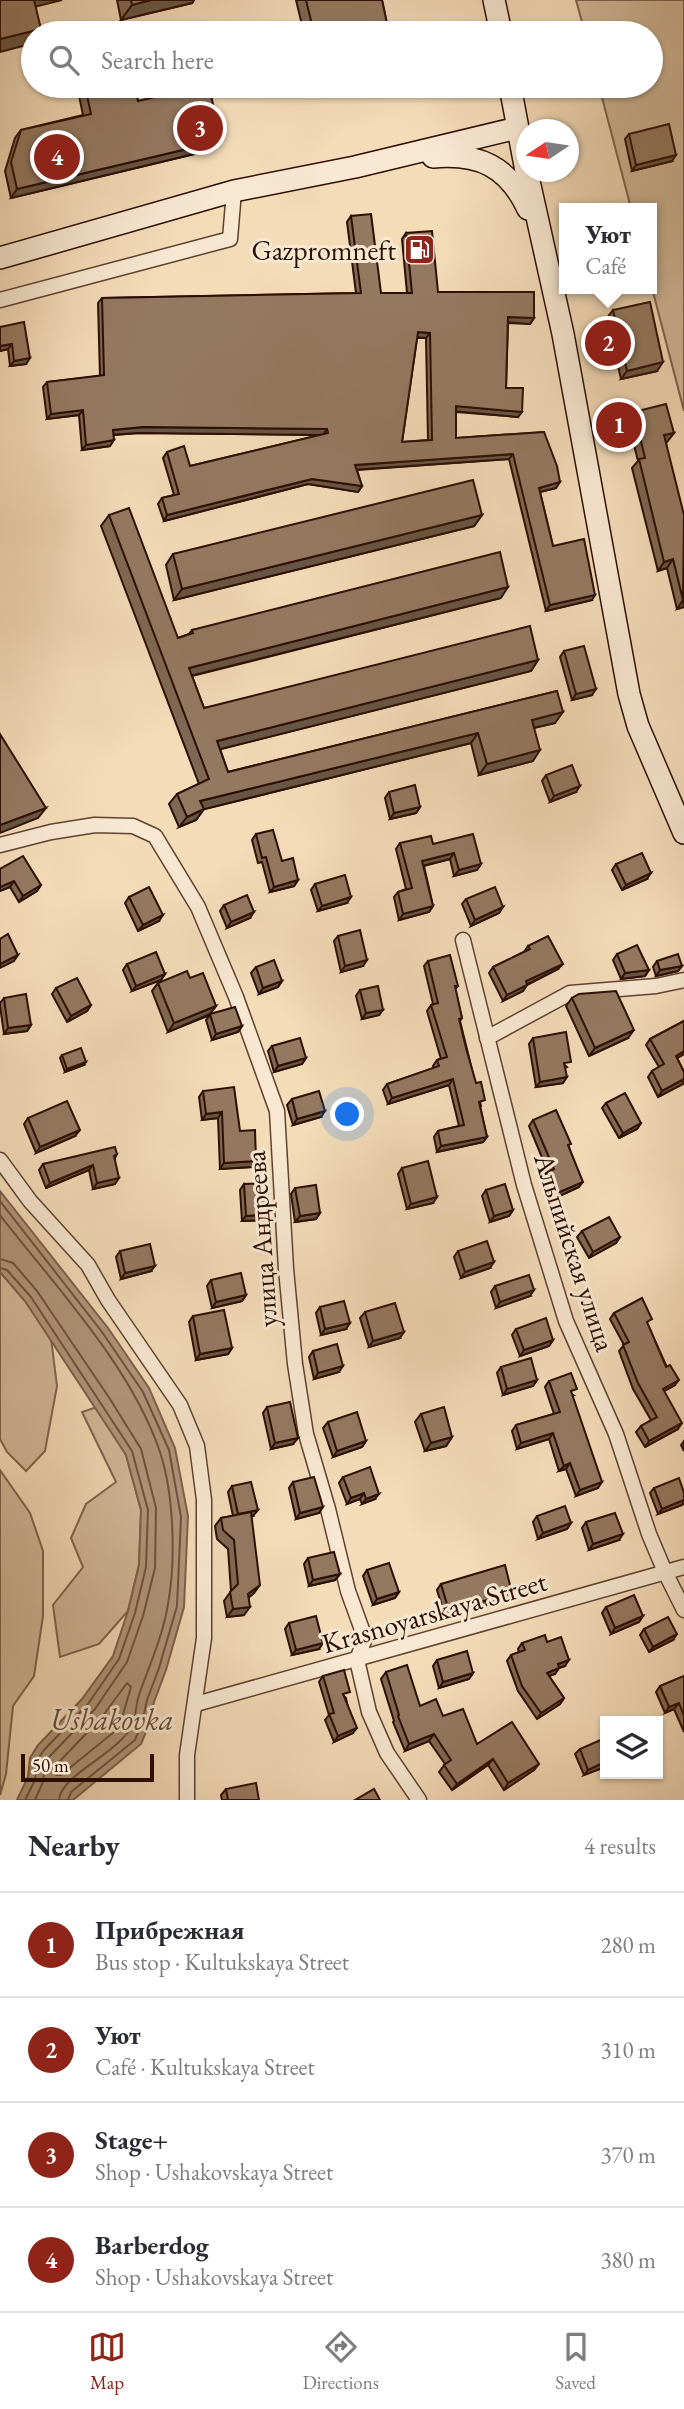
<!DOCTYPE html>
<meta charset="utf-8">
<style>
body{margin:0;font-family:"EB Garamond",serif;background:#f2f2f3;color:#2b2b33}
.controls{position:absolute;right:21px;bottom:21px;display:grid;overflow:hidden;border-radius:0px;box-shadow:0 2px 5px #0004}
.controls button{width:63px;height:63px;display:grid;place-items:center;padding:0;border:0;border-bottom:2px solid #e1e1e2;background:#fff;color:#2b2b33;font:35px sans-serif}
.compass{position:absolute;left:516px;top:119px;width:63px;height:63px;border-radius:50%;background:#fff;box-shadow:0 2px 5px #0004;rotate:257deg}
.scale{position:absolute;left:21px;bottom:18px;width:133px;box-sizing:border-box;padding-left:7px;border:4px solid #2c0e02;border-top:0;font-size:19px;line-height:24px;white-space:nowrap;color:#2c0e02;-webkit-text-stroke:5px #f8e8d2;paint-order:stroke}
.you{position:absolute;left:348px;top:1115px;width:24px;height:24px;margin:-18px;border:5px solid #fff;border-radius:50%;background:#1a73e8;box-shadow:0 0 0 10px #1a73e833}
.badge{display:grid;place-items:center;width:46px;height:46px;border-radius:50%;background:#8f2418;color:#fff;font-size:23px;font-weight:700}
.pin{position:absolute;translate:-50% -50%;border:4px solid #fff;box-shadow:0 2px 7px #0006}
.popup{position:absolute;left:559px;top:203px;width:98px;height:91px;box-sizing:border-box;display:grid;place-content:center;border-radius:0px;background:#fff;filter:drop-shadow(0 2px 5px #0005);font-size:23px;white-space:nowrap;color:#7c7c81}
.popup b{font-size:26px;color:#2b2b33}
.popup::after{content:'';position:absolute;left:50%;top:100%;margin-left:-14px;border:14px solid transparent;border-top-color:#fff}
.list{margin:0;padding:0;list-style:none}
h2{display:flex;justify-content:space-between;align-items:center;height:91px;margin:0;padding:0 28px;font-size:30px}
h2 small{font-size:23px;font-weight:400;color:#7c7c81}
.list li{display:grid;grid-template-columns:46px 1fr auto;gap:21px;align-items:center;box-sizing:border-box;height:105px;padding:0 28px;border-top:2px solid #e1e1e2}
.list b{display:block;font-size:26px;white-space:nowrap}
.list p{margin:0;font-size:23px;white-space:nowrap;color:#7c7c81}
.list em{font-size:23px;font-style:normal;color:#7c7c81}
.icon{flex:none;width:38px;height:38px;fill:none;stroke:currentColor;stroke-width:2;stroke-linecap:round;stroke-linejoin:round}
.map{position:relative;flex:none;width:684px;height:1800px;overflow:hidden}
.search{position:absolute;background:#fff;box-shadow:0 2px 5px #0004;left:21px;right:21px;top:21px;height:77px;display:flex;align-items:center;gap:18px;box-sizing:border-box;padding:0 24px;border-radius:38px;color:#7c7c81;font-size:26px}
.sheet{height:511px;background:#fff}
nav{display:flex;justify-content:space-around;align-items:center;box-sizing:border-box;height:98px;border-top:2px solid #e1e1e2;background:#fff;font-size:19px;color:#7c7c81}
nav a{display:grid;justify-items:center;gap:4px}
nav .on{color:#8f2418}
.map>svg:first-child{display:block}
</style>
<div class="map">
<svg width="684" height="1800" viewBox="0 0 684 1800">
<rect width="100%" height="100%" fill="#f4dcb9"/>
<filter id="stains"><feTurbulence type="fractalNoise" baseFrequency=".00286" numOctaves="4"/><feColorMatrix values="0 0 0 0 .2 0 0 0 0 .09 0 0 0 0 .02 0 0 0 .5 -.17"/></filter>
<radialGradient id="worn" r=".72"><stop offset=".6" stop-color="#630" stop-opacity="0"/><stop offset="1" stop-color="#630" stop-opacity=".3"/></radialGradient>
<g fill="#d2b99a" stroke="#7f644e" stroke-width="2">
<path d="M576,0H684V411L652,288V208H631L599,86H651V33H585Z"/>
<path d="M0,1272L25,1301L51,1338L57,1386L45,1451L26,1471L7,1452L0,1439Z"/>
<path d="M97,1407L126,1455L141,1510L139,1565L128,1611L99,1644L60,1657L53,1605L83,1567L71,1538L86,1504L116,1482L82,1412Z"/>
<path d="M0,1470L30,1513L43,1551V1616L34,1676L13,1706L6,1774L0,1795Z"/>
</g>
<path fill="#b0967b" stroke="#7b604b" stroke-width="2" d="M0,1191L108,1328L149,1388L175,1448L188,1516L184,1607L166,1670L154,1702L149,1725L141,1744L73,1800H17L28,1777L30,1758L38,1745L82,1699L113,1656L128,1611L139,1565L141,1510L126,1455L25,1301L0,1272Z"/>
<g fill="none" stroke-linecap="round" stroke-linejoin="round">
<g stroke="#6e523e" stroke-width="2">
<path d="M0,1201L102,1332L143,1392L169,1450L181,1517L177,1606L159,1668L147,1700L142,1723L135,1740L71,1792L68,1800"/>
<path d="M0,1215C55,1286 131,1366 160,1452C174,1495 176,1560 168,1604C163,1636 149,1666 139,1695C136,1704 136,1713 134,1721C124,1752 61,1773 59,1800"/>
<path d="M0,1259L13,1263L37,1291L110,1399L141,1449L156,1508L155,1568L143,1616L127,1662L95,1709L50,1756L45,1764L43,1782L35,1800"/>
<path d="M0,1268L7,1270L31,1297L132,1451L148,1510L146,1567L135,1613L119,1659L88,1704L44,1750L37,1760L35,1780L25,1800"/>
<path d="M127,1683L131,1687L119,1728L61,1775H56V1768L59,1762L102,1717Z"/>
</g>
<defs>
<g id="street">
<path d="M0,300L230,239L234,191"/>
<path d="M0,845L51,832L95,825L133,826L155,836L198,907L236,997L277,1111L286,1269L295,1364L306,1434L328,1509L348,1591L365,1638L357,1660L369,1712L387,1753L419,1800"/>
<path d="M463,940L524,1185L566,1321L616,1434L649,1534L665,1572L684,1610"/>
<path d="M487,1038L570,993L656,986L684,980"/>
<path d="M0,1160L30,1201L88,1265L108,1300L180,1405L197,1446L204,1500V1638L187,1755V1800"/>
<path d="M196,1704L684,1567"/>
</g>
<g id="secondary">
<path d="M494,0L501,33"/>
<path d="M510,86L526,171"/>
<path d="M433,157C479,153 508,166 528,209"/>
<path d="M527,172L563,334L629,694L638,726L684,833"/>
<path d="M0,258L234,191L355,167L517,128"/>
</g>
</defs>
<use href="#street" stroke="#5e4230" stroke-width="17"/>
<use href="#secondary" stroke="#2c0e02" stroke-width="24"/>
<use href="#street" stroke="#f8e8d2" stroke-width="14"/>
<use href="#secondary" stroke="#f8e8d2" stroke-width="21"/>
</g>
<g fill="#7f6853" stroke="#2c0e02" stroke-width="2" fill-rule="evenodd">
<path d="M117,0H194L192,3L121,20Z"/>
<path d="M296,0H382L389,33H304Z"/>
<path d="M77,86H134L138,101L221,141L215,149L11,198L5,171L15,138L21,130L83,115Z"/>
<path d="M629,134L672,161L632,171L625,139Z"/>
<path d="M351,216L381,293H407L402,239L406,233L438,292L534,318L530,324L508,323L506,388L518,417L456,412V438L544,432L556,488L540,492L553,546L592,600L546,611L509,459L357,470L362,486L358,492L308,484L164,521L158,504L162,498L174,495L163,458L167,452L190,466L320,435L139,433L114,435L110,446L82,450L79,415L47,419L43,387L47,382L100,376L98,303L102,298L356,293L347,222ZM417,338H426L428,440L402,442Z"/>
<path d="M613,310L657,371L621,379L607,318Z"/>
<path d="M0,327L26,364L10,366L8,349L0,351Z"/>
<path d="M634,412L674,433L666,442L684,607L677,609L667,568L658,571L632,468L638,461L628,421Z"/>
<path d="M109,515L178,638L189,634L192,630L501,598L192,676L204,708L538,660L531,671L220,749L228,772L557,691L555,723L534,728L533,761L479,775L471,743L204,809L196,820L179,827L169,804L177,794L199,784L101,526Z"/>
<path d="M482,515L474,526L174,600L166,565L173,554Z"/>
<path d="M564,651L592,695L572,700L560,657Z"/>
<path d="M546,775L576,792L550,802L542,781Z"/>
<path d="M389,792L420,807L416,813L390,819L385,798Z"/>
<path d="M256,834L298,880L294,886L270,892L262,862L258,863L252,840Z"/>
<path d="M400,843L433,844L481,864L477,870L454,876L450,859L424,866L433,906L429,912L399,920L394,897L398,892L406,889L396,849Z"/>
<path d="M616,864L647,879L622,890L612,870Z"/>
<path d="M0,869L41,885L37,891L19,902L10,887L0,891Z"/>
<path d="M315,884L347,903L318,911L311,890Z"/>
<path d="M129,897L159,921L138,931L125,903Z"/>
<path d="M466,899L503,907L499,913L471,926L462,904Z"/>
<path d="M224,905L250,918L227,928L220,911Z"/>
<path d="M338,936L363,966L341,972L334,941Z"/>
<path d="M528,946L558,969L527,985L523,991L503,1001L489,973L493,967L524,952Z"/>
<path d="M617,954L649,970L645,976L621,979L613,960Z"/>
<path d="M428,961L458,986L455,989L462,1018L460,1021L481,1106H480L487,1137L483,1142L437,1152L434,1137L438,1131L459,1126L449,1085L388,1104L383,1090L387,1084L434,1068L433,1066L437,1060L441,1059L427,1011L431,1005L433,1004L424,966Z"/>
<path d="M657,961L682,966L678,971L656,976L653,967Z"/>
<path d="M127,964L165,974L161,980L132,991L123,970Z"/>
<path d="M256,967L282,981L278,987L259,994L251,973Z"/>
<path d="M190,978L216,1006L210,1014L242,1026L238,1032L212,1040L206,1020L210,1015L168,1032L152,991L158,983Z"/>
<path d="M56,988L91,1005L87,1011L67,1022L52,994Z"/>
<path d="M360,990L379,1015L362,1019L356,996Z"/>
<path d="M4,998L31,1025L27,1031L4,1034L0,1006V1003Z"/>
<path d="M572,998L628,1038L589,1056L566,1006Z"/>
<path d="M684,1021V1054L677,1058L684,1072V1082L658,1097L648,1077L652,1071L659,1067L646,1045L650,1039Z"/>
<path d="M533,1038L567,1067L565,1068L563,1083L536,1087L529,1044Z"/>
<path d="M272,1046L306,1058L302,1064L274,1072L268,1051Z"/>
<path d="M62,1055L84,1065L65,1072L60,1058Z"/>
<path d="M203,1091L240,1131L252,1167L220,1169L218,1118L202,1120L199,1097Z"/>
<path d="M292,1099L321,1117L293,1125L287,1105Z"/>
<path d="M606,1103L641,1123L637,1129L619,1138L602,1108Z"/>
<path d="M28,1118L75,1136L36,1153L24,1124Z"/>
<path d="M533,1120L569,1147L579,1187L551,1200L542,1178L546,1173L548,1172L529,1126Z"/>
<path d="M117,1154L115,1158V1184L93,1189L89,1170L46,1188L39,1170L43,1164Z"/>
<path d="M402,1168L433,1203L407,1209L398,1174Z"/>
<path d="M244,1184L265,1220L242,1221L240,1190Z"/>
<path d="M295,1188L320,1213L316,1219L295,1222L291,1194Z"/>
<path d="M486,1190L513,1210L509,1216L490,1222L482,1196Z"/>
<path d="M582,1231L620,1237L616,1243L589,1258L577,1237Z"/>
<path d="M120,1251L151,1271L121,1279L116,1257Z"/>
<path d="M458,1251L490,1268L461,1278L454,1257Z"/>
<path d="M211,1280L246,1295L242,1301L212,1308L207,1286Z"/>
<path d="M495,1286L530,1296L496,1308L491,1292Z"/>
<path d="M320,1307L346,1329L321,1335L316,1313Z"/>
<path d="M365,1312L400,1338L369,1347L360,1318Z"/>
<path d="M614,1313L648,1325L675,1385L664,1391L678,1429L645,1447L636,1432L641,1426L651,1420L633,1389L619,1351L624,1345L610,1319Z"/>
<path d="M193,1316L232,1348L228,1354L196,1360L189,1322Z"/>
<path d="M516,1329L553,1340L549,1346L520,1356L512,1335Z"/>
<path d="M313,1351L339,1372L314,1379L309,1357Z"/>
<path d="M501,1367L537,1380L533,1386L503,1395L497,1373Z"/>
<path d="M549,1381L573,1395H572L598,1488L576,1496L566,1469L559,1471L549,1439L517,1449L512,1431L516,1425L554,1414L545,1387Z"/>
<path d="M267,1407L293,1444L271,1449L263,1413Z"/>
<path d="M421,1414L452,1437L446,1446L425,1451L415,1422Z"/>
<path d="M328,1422L366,1441L362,1447L333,1457L323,1428Z"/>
<path d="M684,1441V1451L681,1445Z"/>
<path d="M343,1477L375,1499L362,1504L360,1499L347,1504L339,1483Z"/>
<path d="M293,1482L319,1513L296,1519L289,1488Z"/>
<path d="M232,1486L253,1516H251L254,1593L249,1597L244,1615L227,1617L224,1601L231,1591L228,1549L217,1539L215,1526L221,1518L233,1516L228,1492Z"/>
<path d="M654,1488L684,1493V1503L682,1505L658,1514L650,1493Z"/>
<path d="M537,1516L571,1523L567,1529L538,1539L533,1522Z"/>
<path d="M586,1522L619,1540L589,1550L582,1528Z"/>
<path d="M308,1558L340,1574L335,1580L309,1586L304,1564Z"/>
<path d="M367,1570L399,1592L395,1598L373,1605L363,1576Z"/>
<path d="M441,1584L508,1599L445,1617L437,1590Z"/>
<path d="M606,1607L643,1616L639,1622L611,1634L602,1613Z"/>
<path d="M289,1623L319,1649L292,1655L285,1629Z"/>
<path d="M644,1629L673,1640L649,1652L640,1635Z"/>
<path d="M547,1642L565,1666L559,1668L555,1674L549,1676L564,1698L560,1704L537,1719L518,1691L507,1661L511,1655L519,1652L518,1649L522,1643Z"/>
<path d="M437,1660L473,1673L469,1679L439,1688L433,1666Z"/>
<path d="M386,1672L420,1706L443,1716L477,1744L534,1770L504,1790L488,1765L452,1790L439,1772L445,1764L429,1741L405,1751L393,1722L394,1721L381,1679Z"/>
<path d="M323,1676L346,1698L353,1733L334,1742L325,1720L329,1715L319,1682Z"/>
<path d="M684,1676V1732L674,1709L665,1713L656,1692L660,1686Z"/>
<path d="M580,1749L605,1767L584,1775L575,1754Z"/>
<path d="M226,1789L259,1800H222L221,1795Z"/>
</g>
<g fill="#685544" stroke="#2c0e02" stroke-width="2">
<path d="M35,0H62L30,8Z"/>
<path d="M151,0H194L192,3L121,20L132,5Z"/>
<path d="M41,29L38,33H33V40L31,44L0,52V39Z"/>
<path d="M221,141L215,149L11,198L17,189Z"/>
<path d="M676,155L672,161L632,171L636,165Z"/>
<path d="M508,317L534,318L530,324L504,322Z"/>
<path d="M418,332L430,333L426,338L414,337Z"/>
<path d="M12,344L8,349L0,351V346Z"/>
<path d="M30,358L26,364L10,366L14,361Z"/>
<path d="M663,362L657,371L621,379L627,371Z"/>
<path d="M456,406L522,412L518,417L452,411Z"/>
<path d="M83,410L79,415L47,419L51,414Z"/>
<path d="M143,427L327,429L323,435L139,433L109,435L113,430Z"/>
<path d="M674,433L667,442L658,444L664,435Z"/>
<path d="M114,440L110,446L82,450L86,445Z"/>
<path d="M513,454L509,459L351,470L355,465Z"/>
<path d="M312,479L362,486L358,492L308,484L164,521L167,515Z"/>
<path d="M560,482L556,488L535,493L539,488Z"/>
<path d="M482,515L474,526L174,600L182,589Z"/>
<path d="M673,559L667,568L658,571L664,562Z"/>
<path d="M508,587L501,598L182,678L189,668Z"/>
<path d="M595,595L592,600L546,611L550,605Z"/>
<path d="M683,600L684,607L677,609Z"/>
<path d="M538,660L531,671L209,752L217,741Z"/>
<path d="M596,689L592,695L572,700L576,694Z"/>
<path d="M563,712L555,723L524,730L532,720Z"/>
<path d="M478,733L471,743L193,812L200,801Z"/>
<path d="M540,750L533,761L479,775L487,764Z"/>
<path d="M580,786L576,792L550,802L554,796Z"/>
<path d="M420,807L416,813L390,819L394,813Z"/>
<path d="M46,808L38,818L0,833V825Z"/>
<path d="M204,809L196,820L179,827L187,817Z"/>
<path d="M454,853L450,859L418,867L422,861Z"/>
<path d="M481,864L477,870L454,876L459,870Z"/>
<path d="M651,873L647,879L622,890L626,885Z"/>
<path d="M298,880L294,886L270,892L274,887Z"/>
<path d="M14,881L10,887L0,891V887Z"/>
<path d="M41,885L37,891L19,902L23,896Z"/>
<path d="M351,897L347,903L318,911L322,906Z"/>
<path d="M433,906L429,912L399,920L403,914Z"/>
<path d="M503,907L499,913L471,926L475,920Z"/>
<path d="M254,912L250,918L227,928L231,922Z"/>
<path d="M163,915L159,921L138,931L143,925Z"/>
<path d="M18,955L14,961L0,968V964Z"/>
<path d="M367,960L363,966L341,972L345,966Z"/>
<path d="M563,964L558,969L522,987L526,981Z"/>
<path d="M682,966L678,971L656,976L660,970Z"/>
<path d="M649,970L645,976L621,979L625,973Z"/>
<path d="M165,974L161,980L132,991L136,986Z"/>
<path d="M282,981L278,987L259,994L263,988Z"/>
<path d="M527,985L523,991L503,1001L507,995Z"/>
<path d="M91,1005L87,1011L67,1022L71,1016Z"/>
<path d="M216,1006L210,1014L168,1032L174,1023Z"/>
<path d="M383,1010L379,1015L362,1019L366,1013Z"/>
<path d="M31,1025L27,1031L4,1034L8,1028Z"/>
<path d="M242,1026L238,1032L212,1040L216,1034Z"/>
<path d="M634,1030L628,1038L589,1056L595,1048Z"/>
<path d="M684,1051V1054L672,1061L676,1056Z"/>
<path d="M306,1058L302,1064L274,1072L278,1066Z"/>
<path d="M86,1062L84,1065L65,1072L67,1069Z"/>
<path d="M567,1077L563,1083L536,1087L540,1082Z"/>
<path d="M453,1079L449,1085L388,1104L392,1098Z"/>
<path d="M684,1079L683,1084L658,1097L662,1091Z"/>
<path d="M325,1111L321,1117L293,1125L297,1119Z"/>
<path d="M222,1112L218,1118L202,1120L206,1114Z"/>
<path d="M641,1123L637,1129L619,1138L623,1133Z"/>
<path d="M80,1130L75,1136L36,1153L40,1147Z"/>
<path d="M487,1137L483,1142L437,1152L441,1146Z"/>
<path d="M256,1161L252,1167L220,1169L224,1163Z"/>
<path d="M93,1165L89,1170L46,1188L50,1183Z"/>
<path d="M119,1178L115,1184L93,1189L97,1183Z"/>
<path d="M583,1182L579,1187L551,1200L555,1194Z"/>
<path d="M437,1197L433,1203L407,1209L411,1204Z"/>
<path d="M513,1210L509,1216L490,1222L494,1216Z"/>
<path d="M320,1213L316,1219L295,1222L300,1216Z"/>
<path d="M269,1214L265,1220L242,1221L246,1216Z"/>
<path d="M620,1237L616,1243L589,1258L593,1252Z"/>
<path d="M494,1262L490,1268L461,1278L465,1272Z"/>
<path d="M155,1266L151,1271L121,1279L125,1273Z"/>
<path d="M534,1290L530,1296L496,1308L500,1302Z"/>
<path d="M246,1295L242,1301L212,1308L216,1302Z"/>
<path d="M350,1323L346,1329L321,1335L325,1329Z"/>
<path d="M404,1332L400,1338L369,1347L373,1341Z"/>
<path d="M553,1340L549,1346L520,1356L524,1350Z"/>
<path d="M232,1348L228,1354L196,1360L200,1354Z"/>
<path d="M343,1366L339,1372L314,1379L318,1373Z"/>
<path d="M537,1380L533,1386L503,1395L507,1389Z"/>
<path d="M679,1380L675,1385L659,1394L663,1389Z"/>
<path d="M682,1423L678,1429L645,1447L649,1441Z"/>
<path d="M553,1433L549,1439L517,1449L521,1443Z"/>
<path d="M452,1437L446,1446L425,1451L431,1443Z"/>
<path d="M298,1438L293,1444L271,1449L275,1443Z"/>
<path d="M366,1441L362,1447L333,1457L337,1451Z"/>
<path d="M570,1463L566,1469L559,1471L564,1466Z"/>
<path d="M602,1482L598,1488L576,1496L580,1490Z"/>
<path d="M364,1493L360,1499L347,1504L351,1498Z"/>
<path d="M379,1494L375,1499L362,1504L366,1499Z"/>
<path d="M684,1500L682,1505L658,1514L662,1509Z"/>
<path d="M323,1507L319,1513L296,1519L300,1513Z"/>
<path d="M258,1510L253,1516L234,1520L238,1514Z"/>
<path d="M571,1523L567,1529L538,1539L543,1533Z"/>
<path d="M623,1534L619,1540L589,1550L593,1544Z"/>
<path d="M340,1574L335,1580L309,1586L313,1580Z"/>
<path d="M260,1585L254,1593L242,1603L248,1594Z"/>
<path d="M399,1592L395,1598L373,1605L377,1599Z"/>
<path d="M512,1593L508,1599L445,1617L449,1611Z"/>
<path d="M250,1607L244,1615L227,1617L233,1609Z"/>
<path d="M643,1616L639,1622L611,1634L615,1628Z"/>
<path d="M677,1634L673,1640L649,1652L653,1647Z"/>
<path d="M323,1643L319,1649L292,1655L296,1650Z"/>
<path d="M569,1660L565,1666L553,1670L558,1664Z"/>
<path d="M559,1668L555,1674L542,1678L547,1673Z"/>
<path d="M473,1673L469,1679L439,1688L443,1682Z"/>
<path d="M564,1698L560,1704L537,1719L541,1713Z"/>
<path d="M679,1703L674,1709L665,1713L669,1707Z"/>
<path d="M357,1728L353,1733L334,1742L338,1736Z"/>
<path d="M434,1734L429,1741L405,1751L409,1744Z"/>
<path d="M493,1759L488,1765L452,1790L457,1784Z"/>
<path d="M605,1762V1767L584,1775L588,1770Z"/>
<path d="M539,1764L534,1770L504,1790L508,1783Z"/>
</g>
<g fill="#947961" stroke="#2c0e02" stroke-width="2" fill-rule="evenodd">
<path d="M0,0H34L41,29L0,39Z"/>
<path d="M131,0H151L132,5Z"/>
<path d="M306,0H382L389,33H314Z"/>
<path d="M85,86H134L138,101L201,86H209L221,141L17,189L11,162L21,130L91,114Z"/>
<path d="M669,124L676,155L636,165L629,134Z"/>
<path d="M371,214L381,293H412L406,233L432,231L438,292H534V318L508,317L506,388H523L522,412L456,406V438L544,432L557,466L560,482L539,488L553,546L584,539L595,595L550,605L513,454L355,465L362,486L312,479L167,515L162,498L179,494L167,452L184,446L190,466L328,433L327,429L143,427L113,430L114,440L86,445L83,410L51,414L47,382L104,375L102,298L361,293L351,216ZM418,332L430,333L432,440L402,442Z"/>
<path d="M650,302L663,362L627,371L613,310Z"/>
<path d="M24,322L30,358L14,361L12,344L0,346V327Z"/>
<path d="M666,404L674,433L664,435L684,515L683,600L673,559L664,562L639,459L645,458L634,412Z"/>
<path d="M473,480L482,515L182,589L173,554Z"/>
<path d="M129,508L178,638L193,633L192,630L500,552L508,587L189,668L204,708L530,626L538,660L217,741L228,772L557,691L563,712L532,720L540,750L487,764L478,733L200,801L204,809L187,817L177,794L209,779L109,515Z"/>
<path d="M584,646L596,689L576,694L564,651Z"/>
<path d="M0,734L46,808L0,825Z"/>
<path d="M572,765L580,786L554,796L546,775Z"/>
<path d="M415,785L420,807L394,813L389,792Z"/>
<path d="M273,830L282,861L293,858L298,880L274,887L266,857L262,858L256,834Z"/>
<path d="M473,834L481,864L459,870L454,853L422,861L433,906L403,914L398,892L412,888L400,843L431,836L433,844Z"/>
<path d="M642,853L651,873L626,885L616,864Z"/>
<path d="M23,856L41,885L23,896L14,881L0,887V869Z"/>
<path d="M345,875L351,897L322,906L315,884Z"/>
<path d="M149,887L163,915L143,925L129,897Z"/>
<path d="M495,887L503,907L475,920L466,899Z"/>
<path d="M247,895L254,912L231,922L224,905Z"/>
<path d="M360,930L367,960L345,966L338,936Z"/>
<path d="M8,934L18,955L0,964V939Z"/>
<path d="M548,936L563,964L526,981L527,985L507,995L493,967L530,949L528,946Z"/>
<path d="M637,945L649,970L625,973L617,954Z"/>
<path d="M156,952L165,974L136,986L127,964Z"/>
<path d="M678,954L682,966L660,970L657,961Z"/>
<path d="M450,955L458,986H455L462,1018L459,1019L466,1048L476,1083L481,1082L485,1100L479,1102L487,1137L441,1146L438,1131L464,1125L453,1079L392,1098L387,1084L439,1066L437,1060L447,1057L431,1005L438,1003L428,961Z"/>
<path d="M274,960L282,981L263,988L256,967Z"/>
<path d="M187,971L190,978L203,973L216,1006L174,1023L158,983Z"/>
<path d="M77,978L91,1005L71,1016L56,988Z"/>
<path d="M378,986L383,1010L366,1013L360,990Z"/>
<path d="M616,991L634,1030L595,1048L572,998L579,994Z"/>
<path d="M26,994L31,1025L8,1028L4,998Z"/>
<path d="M235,1007L242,1026L216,1034L210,1014Z"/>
<path d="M684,1021V1051L676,1056L684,1072V1079L662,1091L652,1071L664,1064L650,1039Z"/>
<path d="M566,1032L571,1062L564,1063L567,1077L540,1082L533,1038Z"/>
<path d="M300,1038L306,1058L278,1066L272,1046Z"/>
<path d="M81,1048L86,1062L67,1069L62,1055Z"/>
<path d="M234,1087L240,1131L255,1130L256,1161L224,1163L222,1112L206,1114L203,1091Z"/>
<path d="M319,1091L325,1111L297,1119L292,1099Z"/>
<path d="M625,1093L641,1123L623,1133L606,1103Z"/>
<path d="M67,1101L80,1130L40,1147L28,1118Z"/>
<path d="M556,1110L571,1144L568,1145L583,1182L555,1194L546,1173L554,1169L533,1120Z"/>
<path d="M115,1147L117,1154L114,1156L119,1178L97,1183L93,1165L50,1183L43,1164Z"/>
<path d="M428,1161L437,1197L411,1204L402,1168Z"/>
<path d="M267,1183L269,1214L246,1216L244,1184Z"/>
<path d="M505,1184L513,1210L494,1216L486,1190Z"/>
<path d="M316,1185L320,1213L300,1216L295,1188Z"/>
<path d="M609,1217L620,1237L593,1252L582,1231Z"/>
<path d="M487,1241L494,1262L465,1272L458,1251Z"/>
<path d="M150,1244L155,1266L125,1273L120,1251Z"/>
<path d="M241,1273L246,1295L216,1302L211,1280Z"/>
<path d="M529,1275L534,1290L500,1302L495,1286Z"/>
<path d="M642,1298L652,1319L647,1322L666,1367L670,1365L679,1380L663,1389L682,1423L649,1441L641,1426L657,1417L638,1383L623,1345L629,1342L614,1313Z"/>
<path d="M344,1301L350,1323L325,1329L320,1307Z"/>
<path d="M395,1303L404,1332L373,1341L365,1312Z"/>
<path d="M224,1310L232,1348L200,1354L193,1316Z"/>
<path d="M546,1318L553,1340L524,1350L516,1329Z"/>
<path d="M337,1344L343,1366L318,1373L313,1351Z"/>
<path d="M531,1358L537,1380L507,1389L501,1367Z"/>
<path d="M571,1373L577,1389L571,1391L602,1482L580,1490L570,1463L564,1466L553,1433L521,1443L516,1425L560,1412L549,1381Z"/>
<path d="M290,1402L298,1438L275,1443L267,1407Z"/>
<path d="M444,1407L452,1437L431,1443L421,1414Z"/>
<path d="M357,1412L366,1441L337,1451L328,1422Z"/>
<path d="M370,1467L379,1494L366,1499L364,1493L351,1498L343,1477Z"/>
<path d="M314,1477L323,1507L300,1513L293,1482Z"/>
<path d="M679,1478L684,1493V1500L662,1509L654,1488Z"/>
<path d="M251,1482L258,1510L238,1514L232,1486Z"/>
<path d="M565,1506L571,1523L543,1533L537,1516Z"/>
<path d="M251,1512L260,1585L248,1594L250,1607L233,1609L230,1592L238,1584L234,1540L223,1530L221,1518Z"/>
<path d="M615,1513L623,1534L593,1544L586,1522Z"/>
<path d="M334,1552L340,1574L313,1580L308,1558Z"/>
<path d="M389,1563L399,1592L377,1599L367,1570Z"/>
<path d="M505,1565L512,1593L449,1611L441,1584Z"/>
<path d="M634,1595L643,1616L615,1628L606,1607Z"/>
<path d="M316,1616L323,1643L296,1650L289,1623Z"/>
<path d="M668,1617L677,1634L653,1647L644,1629Z"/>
<path d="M545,1635L547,1642L561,1637L569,1660L558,1664L559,1668L547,1673L564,1698L541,1713L522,1686L511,1655L525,1650L522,1643Z"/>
<path d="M467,1651L473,1673L443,1682L437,1660Z"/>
<path d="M407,1665L420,1706L436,1699L443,1716L463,1709L477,1744L512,1722L539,1764L508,1783L493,1759L457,1784L444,1765L451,1760L434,1734L409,1744L398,1716L399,1715L386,1672Z"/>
<path d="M344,1670L350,1692L343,1694L357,1728L338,1736L329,1714L334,1713L323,1676Z"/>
<path d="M684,1676V1716L679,1703L669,1707L660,1686Z"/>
<path d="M605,1738V1762L588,1770L580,1749Z"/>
<path d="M256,1783L259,1800H228L226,1789Z"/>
<path d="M374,1789L380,1800H355Z"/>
</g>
<defs>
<symbol id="fuel-square" viewBox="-11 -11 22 22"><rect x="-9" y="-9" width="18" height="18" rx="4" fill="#8f2418" stroke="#f8e8d2"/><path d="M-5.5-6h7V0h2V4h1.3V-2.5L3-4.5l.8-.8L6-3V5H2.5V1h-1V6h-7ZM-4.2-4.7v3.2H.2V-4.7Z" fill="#fff"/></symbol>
</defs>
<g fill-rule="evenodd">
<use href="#fuel-square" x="402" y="232" width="35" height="35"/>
</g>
<g text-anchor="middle" stroke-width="6" stroke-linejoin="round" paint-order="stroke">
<g font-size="28" fill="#2c0e02" stroke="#f8e8d2" text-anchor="end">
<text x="396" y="260">Gazpromneft</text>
</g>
<g font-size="28" fill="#2c0e02" stroke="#f8e8d2">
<text transform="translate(261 1239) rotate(-94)" y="10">улица Андреева</text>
<text transform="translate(575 1252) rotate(72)" y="10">Альпийская улица</text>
<text transform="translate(434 1612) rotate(-16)" y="10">Krasnoyarskaya Street</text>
</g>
<g font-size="30" font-style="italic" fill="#674b38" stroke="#f8e8d2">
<text x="112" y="1730">Ushakovka</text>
</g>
</g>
<rect width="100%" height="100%" filter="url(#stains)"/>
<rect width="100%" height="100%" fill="url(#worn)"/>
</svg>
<div class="controls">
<button><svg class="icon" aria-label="layers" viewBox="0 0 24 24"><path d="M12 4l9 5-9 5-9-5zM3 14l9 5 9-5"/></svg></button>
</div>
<svg class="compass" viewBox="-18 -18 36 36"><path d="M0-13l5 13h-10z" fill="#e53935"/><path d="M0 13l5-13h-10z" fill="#7c7c81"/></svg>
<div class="scale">50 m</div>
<div class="you"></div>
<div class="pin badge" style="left:619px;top:425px">1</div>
<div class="pin badge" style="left:608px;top:343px">2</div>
<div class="popup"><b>Уют</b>Café</div>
<div class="pin badge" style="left:200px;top:128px">3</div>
<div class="pin badge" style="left:57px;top:157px">4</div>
<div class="search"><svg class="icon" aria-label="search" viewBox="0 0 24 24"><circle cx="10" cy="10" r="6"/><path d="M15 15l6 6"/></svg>Search here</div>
</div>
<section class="sheet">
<h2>Nearby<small>4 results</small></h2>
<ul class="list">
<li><span class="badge">1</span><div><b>Прибрежная</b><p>Bus stop · Kultukskaya Street</p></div><em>280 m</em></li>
<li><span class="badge">2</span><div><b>Уют</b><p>Café · Kultukskaya Street</p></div><em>310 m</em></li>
<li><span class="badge">3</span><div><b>Stage+</b><p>Shop · Ushakovskaya Street</p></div><em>370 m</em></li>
<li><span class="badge">4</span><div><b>Barberdog</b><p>Shop · Ushakovskaya Street</p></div><em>380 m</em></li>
</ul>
</section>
<nav>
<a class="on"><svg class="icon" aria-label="map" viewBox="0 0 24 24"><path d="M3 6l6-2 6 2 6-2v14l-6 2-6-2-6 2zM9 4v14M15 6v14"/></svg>Map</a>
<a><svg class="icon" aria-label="directions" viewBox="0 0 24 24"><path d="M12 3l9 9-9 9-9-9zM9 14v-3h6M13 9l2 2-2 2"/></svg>Directions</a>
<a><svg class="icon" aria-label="saved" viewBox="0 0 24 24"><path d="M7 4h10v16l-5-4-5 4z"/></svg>Saved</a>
</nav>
